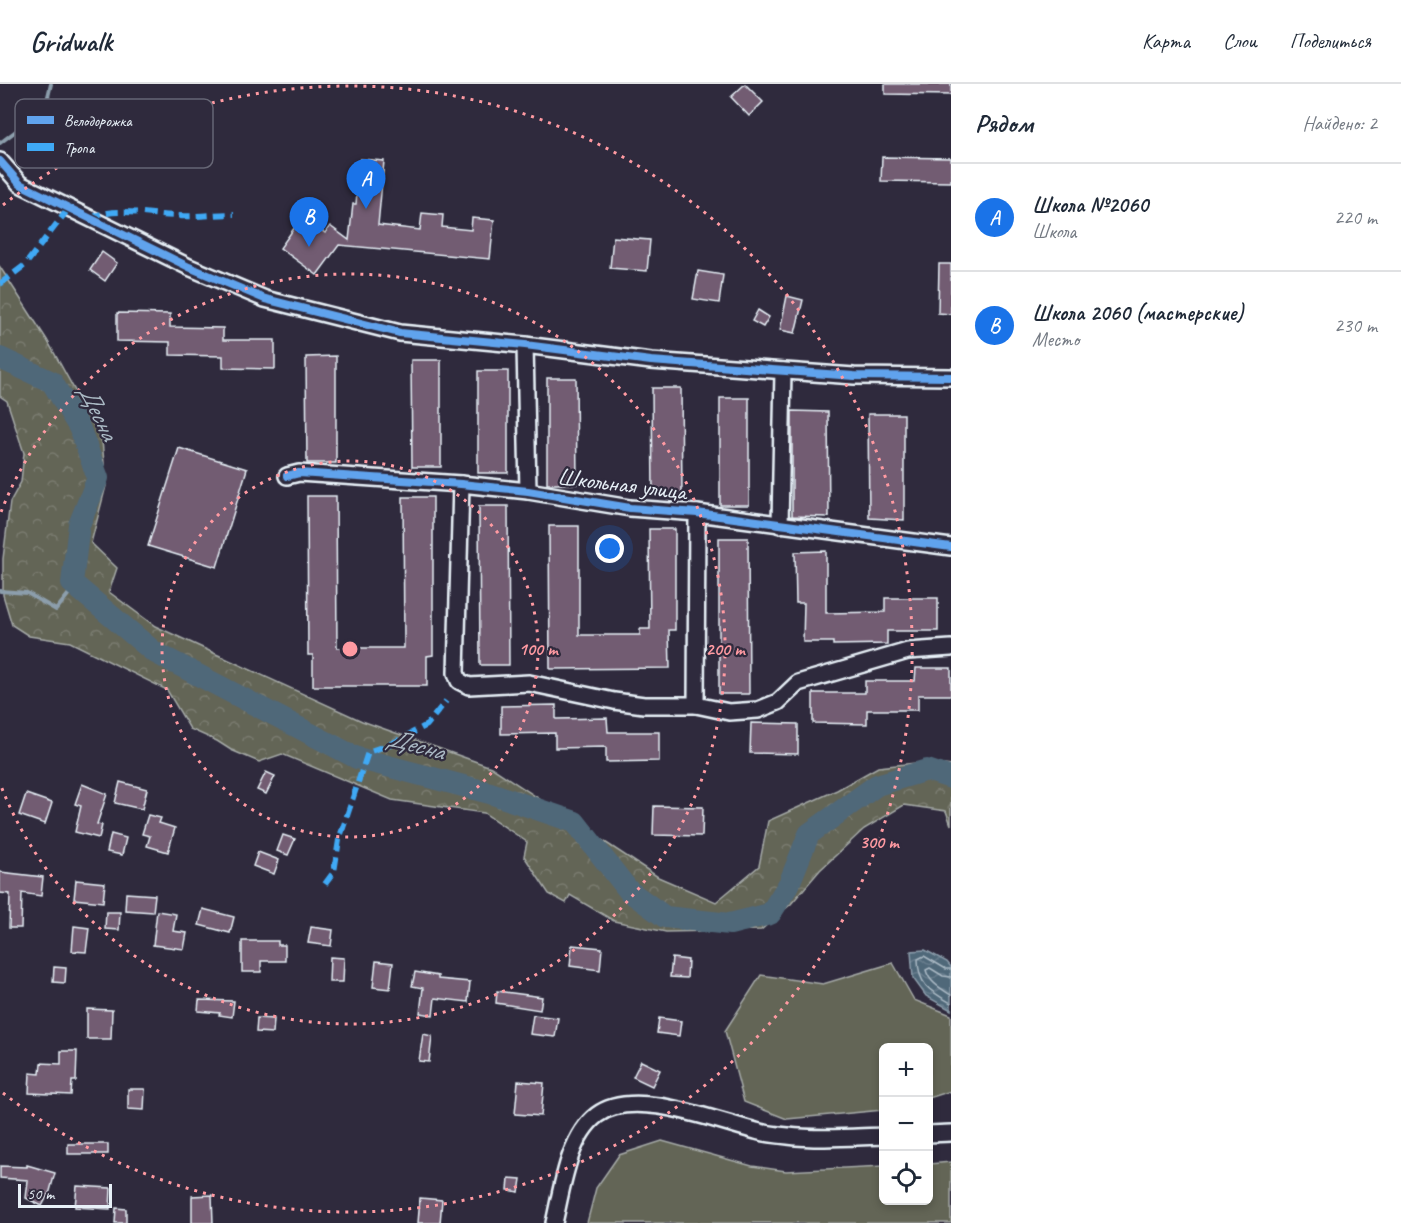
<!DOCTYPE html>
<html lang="ru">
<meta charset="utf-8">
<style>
body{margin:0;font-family:Caveat,sans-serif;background:#f2f2f3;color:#1f2937}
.controls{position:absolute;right:18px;bottom:18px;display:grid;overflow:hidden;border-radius:9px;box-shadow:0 3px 9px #0003}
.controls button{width:54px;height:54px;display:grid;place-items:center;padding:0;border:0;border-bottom:2px solid #e0e1e3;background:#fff;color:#1f2937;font:30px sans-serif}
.scale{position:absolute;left:18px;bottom:15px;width:94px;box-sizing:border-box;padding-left:6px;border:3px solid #e8f1f8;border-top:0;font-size:16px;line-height:21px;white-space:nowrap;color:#e8f1f8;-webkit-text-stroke:4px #2f2a3d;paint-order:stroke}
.you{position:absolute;left:610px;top:465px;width:21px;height:21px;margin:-15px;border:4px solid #fff;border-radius:50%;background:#1a73e8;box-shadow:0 0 0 9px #1a73e833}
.badge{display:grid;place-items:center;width:39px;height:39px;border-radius:50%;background:#1a73e8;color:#fff;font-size:20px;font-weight:700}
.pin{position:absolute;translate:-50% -50px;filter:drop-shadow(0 2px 3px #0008)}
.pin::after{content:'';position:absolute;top:32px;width:21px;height:18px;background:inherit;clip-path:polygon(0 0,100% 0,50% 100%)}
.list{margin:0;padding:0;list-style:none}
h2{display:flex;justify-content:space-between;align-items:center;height:78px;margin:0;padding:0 24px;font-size:26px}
h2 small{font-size:20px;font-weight:400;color:#747a83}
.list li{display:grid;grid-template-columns:39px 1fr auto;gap:18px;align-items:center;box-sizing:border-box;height:108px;padding:0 24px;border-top:2px solid #e0e1e3}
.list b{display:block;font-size:22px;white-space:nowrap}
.list p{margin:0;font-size:20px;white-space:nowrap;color:#747a83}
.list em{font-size:20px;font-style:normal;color:#747a83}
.icon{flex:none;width:33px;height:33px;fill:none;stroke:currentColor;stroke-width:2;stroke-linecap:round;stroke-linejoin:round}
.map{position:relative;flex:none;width:951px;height:1139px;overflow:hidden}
header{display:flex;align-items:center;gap:36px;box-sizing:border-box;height:84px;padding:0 30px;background:#fff;border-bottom:2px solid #e0e1e3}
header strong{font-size:28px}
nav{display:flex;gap:33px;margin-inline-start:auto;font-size:21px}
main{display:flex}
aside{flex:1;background:#fff}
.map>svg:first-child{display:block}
</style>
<header>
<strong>Gridwalk</strong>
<nav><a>Карта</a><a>Слои</a><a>Поделиться</a></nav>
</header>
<main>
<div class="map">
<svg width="951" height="1139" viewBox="0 0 951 1139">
<defs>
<pattern id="forest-crowns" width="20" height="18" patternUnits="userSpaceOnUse" patternTransform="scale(1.5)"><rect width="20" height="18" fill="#646557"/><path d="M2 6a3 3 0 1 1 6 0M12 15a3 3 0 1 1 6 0" fill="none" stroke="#7a7c70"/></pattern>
<pattern id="water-waves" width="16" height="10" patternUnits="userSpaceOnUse" patternTransform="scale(1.5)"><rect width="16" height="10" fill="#4f6779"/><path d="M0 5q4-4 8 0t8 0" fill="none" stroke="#687d8d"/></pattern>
</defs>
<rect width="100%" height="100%" fill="#2f2a3d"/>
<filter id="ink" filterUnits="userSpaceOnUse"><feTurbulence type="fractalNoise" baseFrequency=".0167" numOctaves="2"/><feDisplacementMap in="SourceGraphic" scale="12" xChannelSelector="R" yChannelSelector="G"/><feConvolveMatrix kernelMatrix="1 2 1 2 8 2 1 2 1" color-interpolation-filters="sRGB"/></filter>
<g filter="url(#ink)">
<g fill="#646557" stroke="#a6aba8" stroke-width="1.5">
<path d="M893,879L914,916L951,931V1007L929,1014L928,964H884L883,1026L787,1035L744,1018L725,947L761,891L823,900Z"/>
<path d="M662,1057L752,1082L786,1087L883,1082L884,1116H928L929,1080L951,1078V1139H587L596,1104L619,1071Z"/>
</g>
<path fill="url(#forest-crowns)" stroke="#a6aba8" stroke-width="1.5" d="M0,183L47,256L102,356L106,402L91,459L117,484L109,508L155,542L362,637L491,683L658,793L716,818L759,782L768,737L837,706L878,683L925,678L951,682V741L946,727L904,721L864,745L820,786L791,820L761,846L666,848L614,837L570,811L566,819L549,810L524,772L527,758L484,729L392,716L282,670L259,678L231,666L217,657L190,645L167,606L70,558L29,552L12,541L3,511V475L10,418L21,398L24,369L7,317L0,312Z"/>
<path fill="url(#water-waves)" stroke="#8c9eac" stroke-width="1.5" d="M925,866L947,878L951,883V926L926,912L913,894L911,867Z"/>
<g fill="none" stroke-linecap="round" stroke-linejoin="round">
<g stroke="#abbac5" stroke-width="1.5">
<path d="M951,885H946L924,872L918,875C918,901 930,907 951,919"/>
<path d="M951,893L943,892L930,884L926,886C929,898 940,904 951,911"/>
</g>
<g stroke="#8c9eac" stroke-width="4">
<path d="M0,59L45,25L51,0"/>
<path d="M0,507L27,509L56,526L75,502"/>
</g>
<path stroke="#4f6779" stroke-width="22" d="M0,274L52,298L79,343L98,394L79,441L72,499L154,568L357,674L490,709L575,738L629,807L665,833L730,840L770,830L789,800L809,750L877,701L927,686L951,694"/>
</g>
<g fill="#725c72" stroke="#e8f1f8" stroke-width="1.5">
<path d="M745,0L763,18L749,32L731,13Z"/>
<path d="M885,0H951V11L885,10Z"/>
<path d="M882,73L951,74V98L881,97Z"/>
<path d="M360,75L384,77L378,141L420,146L422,129L443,131L442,143L471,146L472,134L494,136L490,175L339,161L317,191L280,164L302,133L325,149L330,142L349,156L353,120H356Z"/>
<path d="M613,153L650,156L647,187L610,184Z"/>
<path d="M102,168L117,179L105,197L90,186Z"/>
<path d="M939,180H951V230L938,229Z"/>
<path d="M698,187L723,191L719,219L693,215Z"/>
<path d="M787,212L803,216L795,249L780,246Z"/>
<path d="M758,226L769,233L763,243L752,237Z"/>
<path d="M117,229L170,230V243L223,244V256H275V285L223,284V272L170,271V258L117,257Z"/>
<path d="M336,272V379H307L306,273Z"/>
<path d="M411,276H441V383H412Z"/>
<rect x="478" y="287" width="30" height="102"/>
<path d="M547,294H576L577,400H547Z"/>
<path d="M652,304H681L682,411H653Z"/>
<rect x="720" y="314" width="29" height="107"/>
<path d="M792,327L828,328L829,433L792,432Z"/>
<path d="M868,330H904V436L869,434Z"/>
<path d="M179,364L247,385L217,483L148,462Z"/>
<path d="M307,412H336L337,564H404L403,413H433V571L427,572V602H313V571H308Z"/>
<path d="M479,422H508L509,581H480Z"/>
<path d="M549,442H579V551H640V545H650L649,445H675V546H669L670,584L550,585Z"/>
<path d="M719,454H748L749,610H719Z"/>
<path d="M826,467V529L885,528V514H938V547H887V560L833,561V558H803L804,519H796L795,468Z"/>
<path d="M916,584H951V611H918V626H867V640L813,639V609H865V597H915Z"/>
<path d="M556,621V635L607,634L608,648H659V677L606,678V663L555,664V649L501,650V622Z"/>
<path d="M751,639L798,640V670L750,669Z"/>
<path d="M266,688L275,692L266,710L257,706Z"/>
<path d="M120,698L147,705L142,725L115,719Z"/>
<path d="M82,700L107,710L97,740L102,741L99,754L75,748L81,722L75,720Z"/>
<path d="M26,710L52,719L45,740L19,731Z"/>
<path d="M654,722L703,723L702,752L653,751Z"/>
<path d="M148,731L161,734L159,739L175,744L168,768L147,762L150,752L142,750Z"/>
<path d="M111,750L126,754L122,771L107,768Z"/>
<path d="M283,751L295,755L288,771L277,767Z"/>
<path d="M258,768L279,776L274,790L253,782Z"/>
<path d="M0,788L43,793L41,812L22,809L21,844H9L10,810L0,809Z"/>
<path d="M76,796L105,799L103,818L74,815Z"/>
<path d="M126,809L155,811L153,828L125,826Z"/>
<path d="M203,825L234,833L230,849L199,841Z"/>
<path d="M157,827L176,830L173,847L187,849L184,865L153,861Z"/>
<path d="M106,828H120L119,846L105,845Z"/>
<path d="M74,842L89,844L86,868L72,867Z"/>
<path d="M311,843L333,846L331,862L308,859Z"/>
<path d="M242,857H278V861H285V877H261V888H242Z"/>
<path d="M572,861L602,864L600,886L570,882Z"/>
<path d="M330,873L344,874L343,898H329Z"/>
<path d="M672,874L688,876L687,894L670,893Z"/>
<path d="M376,877L393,879L390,905L373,903Z"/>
<path d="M54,883L66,884L65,899L53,898Z"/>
<path d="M415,888L438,892V895L470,898L468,918L435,914L433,931L420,929L423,904L412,902Z"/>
<path d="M497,907L542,913L540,926L496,919Z"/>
<path d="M199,916L234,917L232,933L219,931L220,929L198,927Z"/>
<path d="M87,925L112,926L111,955H87Z"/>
<path d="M533,931L558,934L555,953L530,950Z"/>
<path d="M257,934L274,935L273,949L256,948Z"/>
<path d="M659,934L681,937L679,952L657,949Z"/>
<path d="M423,950L432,952L429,978L419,977Z"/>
<path d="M61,967H77L76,997H72L71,1011L29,1009L30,989L40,990L41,979L61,980Z"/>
<path d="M641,977L660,986L652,1002L633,993Z"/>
<path d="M518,997L544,999L541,1032L515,1030Z"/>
<path d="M128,1005H145L144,1026L128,1025Z"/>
<rect x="68" y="1060" width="40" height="10"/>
<path d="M27,1081L55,1089L50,1107L42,1122L26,1114L28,1096L0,1094V1082L27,1083Z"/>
<path d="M509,1094L521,1095L519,1108L508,1106Z"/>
<path d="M77,1102L111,1104L110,1125L75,1123Z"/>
<path d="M212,1111L213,1139H192V1112Z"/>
<path d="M420,1114L442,1116L440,1139H418Z"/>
<path d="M116,1124L126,1125V1139H115Z"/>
</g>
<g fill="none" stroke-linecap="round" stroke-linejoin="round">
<defs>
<g id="minor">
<path d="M0,77L20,100L189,183L265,215L400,249L525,261L651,277L854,292L951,293"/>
<path d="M525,261L528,407"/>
<path d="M287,392L299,389L461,400L528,407L630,424L697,429L951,463"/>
<path d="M461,400L456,589L459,597L469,602L529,599L614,617L644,621H696L697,429"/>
<path d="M780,441L783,287"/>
<path d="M696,621L729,628L758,626L778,618L798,599L908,567L951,564"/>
<path d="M928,1050L951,1049"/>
<path d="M554,1139C562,1105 568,1053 597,1031C633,1003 716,1037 756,1047C766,1050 777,1051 788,1052C819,1056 852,1053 884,1052"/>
</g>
</defs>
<use href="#minor" stroke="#e8f1f8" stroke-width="20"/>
<use href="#minor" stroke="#2f2a3d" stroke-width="15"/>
<g stroke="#3fa9f5" stroke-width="6" stroke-dasharray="12 6" stroke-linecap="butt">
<path d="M90,135C111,121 153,132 178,132C197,133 216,130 234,130"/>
<path d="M0,200L25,181L69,124"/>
<path d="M325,800L334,788L339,756L368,668L393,659L427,641L446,617"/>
</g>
<defs>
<g id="cycleway">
<path d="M0,77L20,100L189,183L265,215L400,249L525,261L651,277L854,292L951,293"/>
<path d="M287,392L299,389L461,400L528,407L630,424L697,429L951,463"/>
</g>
</defs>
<use href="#cycleway" stroke="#2f2a3d" stroke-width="11"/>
<use href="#cycleway" stroke="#60a3ed" stroke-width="8"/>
</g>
</g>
<g fill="none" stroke="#ff9aa2" stroke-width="3" stroke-dasharray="3 6">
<circle cx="350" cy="565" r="188"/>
<path d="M1 428A375 375 0 1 1 1 702"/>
<path d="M3 121A563 563 0 1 1 3 1009"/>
</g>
<g text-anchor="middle" stroke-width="4.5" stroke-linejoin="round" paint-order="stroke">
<g font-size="24" fill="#e8f1f8" stroke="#2f2a3d">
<text transform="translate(622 400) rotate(7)" y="8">Школьная улица</text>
</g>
<g font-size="26" font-style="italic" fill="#abbac5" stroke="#2f2a3d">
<text transform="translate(99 328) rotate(64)" y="9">Десна</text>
<text transform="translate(416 660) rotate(15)" y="9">Десна</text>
</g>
</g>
<rect x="15" y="15" width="198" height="69" rx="9" fill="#2f2a3d" stroke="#666675" stroke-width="1.5"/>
<rect x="27" y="32" width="27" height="8" fill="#60a3ed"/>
<rect x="27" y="59" width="27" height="8" fill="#3fa9f5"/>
<g font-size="16" fill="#e8f1f8">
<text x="64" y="42">Велодорожка</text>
<text x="64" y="69">Тропа</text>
</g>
<circle cx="350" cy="565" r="9" fill="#ff9aa2" stroke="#2f2a3d" stroke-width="3"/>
<g font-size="18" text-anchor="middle" font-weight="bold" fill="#ff9aa2" stroke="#2f2a3d" stroke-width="4.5" stroke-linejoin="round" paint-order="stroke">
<text x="538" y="571">100 m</text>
<text x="725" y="571">200 m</text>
<text x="879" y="764">300 m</text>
</g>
</svg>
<div class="controls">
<button>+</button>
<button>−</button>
<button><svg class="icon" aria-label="locate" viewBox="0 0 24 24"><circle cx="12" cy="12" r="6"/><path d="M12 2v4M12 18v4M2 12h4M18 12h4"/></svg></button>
</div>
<div class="scale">50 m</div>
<div class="you"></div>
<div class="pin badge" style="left:366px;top:125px">A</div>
<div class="pin badge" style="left:309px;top:163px">B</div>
</div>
<aside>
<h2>Рядом<small>Найдено: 2</small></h2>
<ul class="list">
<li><span class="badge">A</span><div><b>Школа №2060</b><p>Школа</p></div><em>220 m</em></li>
<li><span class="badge">B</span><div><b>Школа 2060 (мастерские)</b><p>Место</p></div><em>230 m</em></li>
</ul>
</aside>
</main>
